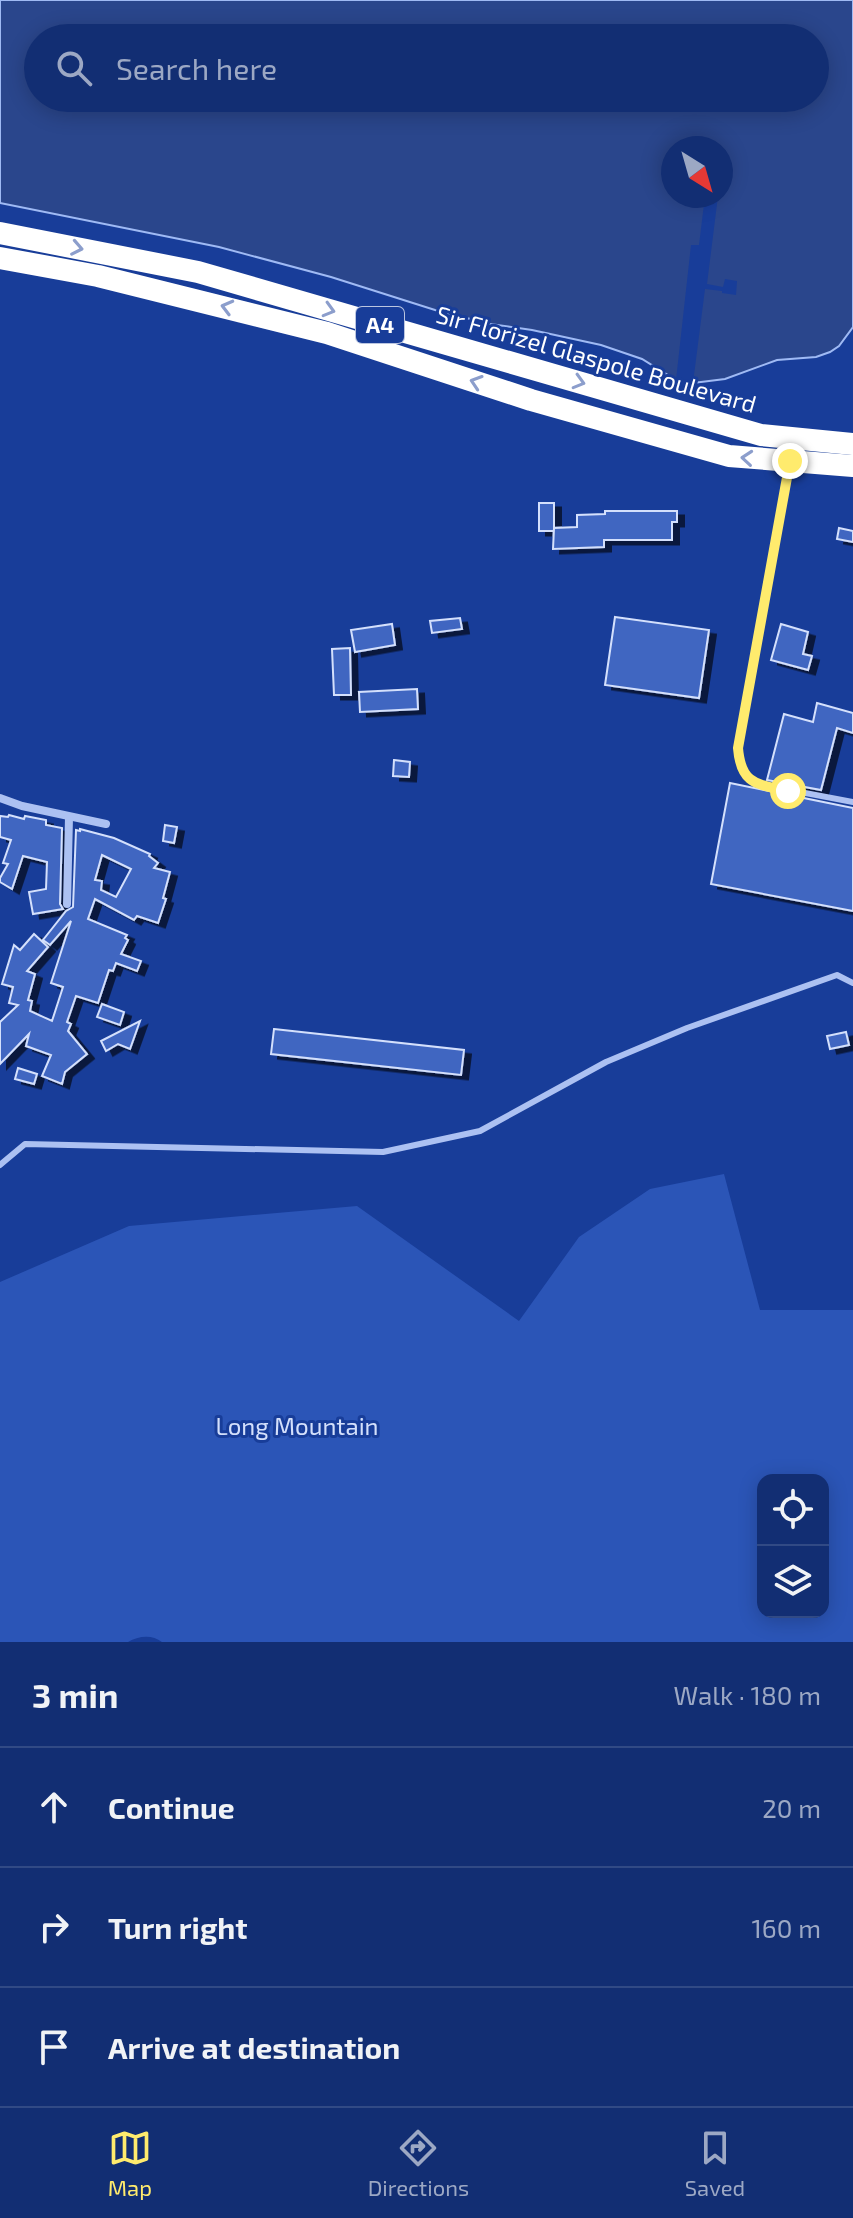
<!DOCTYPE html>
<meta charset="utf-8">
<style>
body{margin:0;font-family:"Exo 2",sans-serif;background:#1f3a7b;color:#f1f3f6}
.controls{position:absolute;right:24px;bottom:24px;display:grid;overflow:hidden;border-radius:16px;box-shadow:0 4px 20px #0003}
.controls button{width:72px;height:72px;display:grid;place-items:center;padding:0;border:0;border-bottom:2px solid #314a85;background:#122e73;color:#f1f3f6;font:40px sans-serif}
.compass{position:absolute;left:661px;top:136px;width:72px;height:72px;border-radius:50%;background:#122e73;box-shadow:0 4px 20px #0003;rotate:143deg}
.stop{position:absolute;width:24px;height:24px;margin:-18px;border:6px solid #ffeb6d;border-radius:50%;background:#fff}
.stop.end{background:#ffeb6d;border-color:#fff;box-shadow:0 2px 8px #0008}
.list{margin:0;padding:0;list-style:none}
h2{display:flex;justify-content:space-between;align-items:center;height:104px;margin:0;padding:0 32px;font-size:34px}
h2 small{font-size:26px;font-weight:400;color:#9ca8c4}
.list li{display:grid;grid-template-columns:52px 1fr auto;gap:24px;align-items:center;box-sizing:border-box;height:120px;padding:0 32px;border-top:2px solid #314a85}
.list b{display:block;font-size:30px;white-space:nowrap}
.list em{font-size:26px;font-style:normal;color:#9ca8c4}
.icon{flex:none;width:44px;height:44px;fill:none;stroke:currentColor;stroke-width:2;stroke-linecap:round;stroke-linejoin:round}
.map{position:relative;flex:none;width:853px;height:1642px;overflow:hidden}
.search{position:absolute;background:#122e73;box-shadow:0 4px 20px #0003;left:24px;right:24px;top:24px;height:88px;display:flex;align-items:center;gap:20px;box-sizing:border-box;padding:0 28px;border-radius:44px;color:#9ca8c4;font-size:30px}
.sheet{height:464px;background:#122e73}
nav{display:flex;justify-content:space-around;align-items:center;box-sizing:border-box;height:112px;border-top:2px solid #314a85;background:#122e73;font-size:22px;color:#9ca8c4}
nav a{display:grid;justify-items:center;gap:4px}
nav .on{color:#ffeb6d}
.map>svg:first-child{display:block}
</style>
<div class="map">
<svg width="853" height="1642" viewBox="0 0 853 1642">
<defs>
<filter id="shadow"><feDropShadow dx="7" dy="4.5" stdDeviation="0" flood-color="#0009"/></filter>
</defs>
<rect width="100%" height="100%" fill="#183d99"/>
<path fill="#2b55b7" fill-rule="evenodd" d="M724,1174L760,1310H853V1642H162C152,1634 138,1636 128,1642H0V1282L129,1226L357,1206L519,1321L579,1237L650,1189ZM763,1480H823V1612H763Z"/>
<path fill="#2a468c" stroke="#9fbaf4" stroke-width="2" fill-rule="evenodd" d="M0,0H853V327L839,346L830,352L816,357L777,360L725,379L693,383L676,380L642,359L601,345L532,330L490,324L435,310L331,277L219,247L0,203ZM38,38H815V98H38ZM673,148H721V196H673Z"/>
<path fill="#183d99" d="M705,196H718L707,284L723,287L725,279L737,281L736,295L722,293V291L705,289L693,383L676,380L691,245H699Z"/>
<g fill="#4066c1" stroke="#d4e0fc" stroke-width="2" fill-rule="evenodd" filter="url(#shadow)">
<rect x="539" y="503" width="15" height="28"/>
<path d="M605,511H677V522H672V540H604V547L553,549L554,528L577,527V515L605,514Z"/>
<path d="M839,528L853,531V542L837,539Z"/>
<path d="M615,617L709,630L699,698L605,685Z"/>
<path d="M460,618L462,629L432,633L430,621Z"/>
<path d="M392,624L395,645L355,652L351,630Z"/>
<path d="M781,624L808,632L803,654L812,656L808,670L771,660Z"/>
<path d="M350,648L351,695H334L332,649Z"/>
<path d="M417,689L418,709L360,712L359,692Z"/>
<path d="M817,703L853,713V733L837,728L821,790L767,780L784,714L813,722Z"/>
<path d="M394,760L410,762L409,777L393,776Z"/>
<path d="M730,783L853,808V911L711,884Z"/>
<path d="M9,815L24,819L25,816L46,820V825L62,828L60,904L63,909L33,914L29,892L46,889L47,862L23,856L12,889L0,882V878L8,864L3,863L11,840L0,837V816L8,817Z"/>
<path d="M165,825L177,827L174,843L163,841Z"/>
<path d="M80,829L114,838L150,854L149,856L158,863L154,868L170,872L163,898L166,899L158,923L137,916L134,920L95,899L88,919L127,935L125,938L128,940L121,954L141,961L137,971L116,963L113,971L109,970L98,1003L76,996L67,1022L71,1024L68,1031L87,1054L65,1072L62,1084L42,1076L51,1055L26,1046L29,1034L0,1064V1022L18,1005L9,1003L13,987L2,984L14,945L20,950L34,934L48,947L27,971L35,974L28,1000L32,1001L30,1011L52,1021L63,987L51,983L71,921L50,945L43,940L66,911L73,907L76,830L80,831ZM102,855L131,869L116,897L101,890L102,881L95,880Z"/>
<path d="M102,1004L124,1012L120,1025L97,1017Z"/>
<path d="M140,1021L130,1049L118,1044L106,1051L101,1041Z"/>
<path d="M274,1029L464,1050L461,1075L271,1054Z"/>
<path d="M846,1032L849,1045L830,1049L827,1036Z"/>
<path d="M18,1068L37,1074L34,1084L15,1079Z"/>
</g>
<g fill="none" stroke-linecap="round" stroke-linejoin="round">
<g stroke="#acc1f2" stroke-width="6">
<path d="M790,466L738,748C739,768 741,773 758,784L853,802"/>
<path d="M0,1165L25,1144L383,1152L480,1131L606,1062L687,1028L837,975L853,983"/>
</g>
<g stroke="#acc1f2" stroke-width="8">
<path d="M0,798L22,806L106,824"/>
<path d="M67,904L69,817"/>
</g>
<g stroke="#fff" stroke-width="22">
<path d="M0,233L198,272L761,435L853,444"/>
<path d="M0,258L98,276L327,333L531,400L729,456L853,466"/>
</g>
</g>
<defs><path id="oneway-chevron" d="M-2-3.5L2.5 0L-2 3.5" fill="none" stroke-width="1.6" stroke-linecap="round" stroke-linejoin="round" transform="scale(2)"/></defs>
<g stroke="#8c9ecc">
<use href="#oneway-chevron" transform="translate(77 248) rotate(11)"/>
<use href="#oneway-chevron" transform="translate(227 307) rotate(-165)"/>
<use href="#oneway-chevron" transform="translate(329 310) rotate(16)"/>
<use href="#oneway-chevron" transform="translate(476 382) rotate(-162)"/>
<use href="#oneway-chevron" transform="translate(579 382) rotate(16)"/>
<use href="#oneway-chevron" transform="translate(747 458) rotate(-175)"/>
</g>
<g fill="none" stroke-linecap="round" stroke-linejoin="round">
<path stroke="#ffeb6d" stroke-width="10" d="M788,791C757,784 741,785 738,748L790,461"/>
</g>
<g text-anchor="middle" stroke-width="6" stroke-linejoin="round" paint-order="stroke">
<rect fill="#183d99" stroke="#bac5e0" stroke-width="2" x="356" y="307" width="48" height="36" rx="6"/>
<g font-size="22" font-weight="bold" fill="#fff">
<text x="380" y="333">A4</text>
</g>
<g font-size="24" fill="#fff" stroke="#183d99">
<text transform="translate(596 360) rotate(16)" y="8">Sir Florizel Glaspole Boulevard</text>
</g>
<g font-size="24" fill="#d4e0fc" stroke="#183d99">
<text x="297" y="1435">Long Mountain</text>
</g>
</g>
</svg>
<div class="controls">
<button><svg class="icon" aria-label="locate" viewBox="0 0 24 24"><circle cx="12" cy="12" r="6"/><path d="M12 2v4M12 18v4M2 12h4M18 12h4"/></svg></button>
<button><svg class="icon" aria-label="layers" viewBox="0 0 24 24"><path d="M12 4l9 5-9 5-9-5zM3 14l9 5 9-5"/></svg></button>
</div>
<svg class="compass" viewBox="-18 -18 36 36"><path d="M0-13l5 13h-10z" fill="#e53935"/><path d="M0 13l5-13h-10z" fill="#9ca8c4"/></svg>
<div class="stop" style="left:788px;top:791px"></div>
<div class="stop end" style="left:790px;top:461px"></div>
<div class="search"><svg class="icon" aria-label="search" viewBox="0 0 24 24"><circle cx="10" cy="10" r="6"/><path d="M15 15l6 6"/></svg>Search here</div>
</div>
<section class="sheet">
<h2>3 min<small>Walk · 180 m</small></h2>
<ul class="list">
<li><svg class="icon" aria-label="ahead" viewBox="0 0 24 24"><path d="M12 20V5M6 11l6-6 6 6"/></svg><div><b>Continue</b></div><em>20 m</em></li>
<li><svg class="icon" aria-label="right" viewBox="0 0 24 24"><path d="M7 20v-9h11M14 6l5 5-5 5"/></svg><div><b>Turn right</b></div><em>160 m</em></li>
<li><svg class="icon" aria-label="arrive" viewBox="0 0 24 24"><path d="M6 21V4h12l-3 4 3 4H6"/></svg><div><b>Arrive at destination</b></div></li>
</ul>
</section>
<nav>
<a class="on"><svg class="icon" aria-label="map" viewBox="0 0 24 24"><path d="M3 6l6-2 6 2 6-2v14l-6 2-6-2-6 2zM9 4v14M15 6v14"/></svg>Map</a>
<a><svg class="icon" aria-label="directions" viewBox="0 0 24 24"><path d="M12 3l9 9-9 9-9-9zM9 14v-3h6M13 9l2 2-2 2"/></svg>Directions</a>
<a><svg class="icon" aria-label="saved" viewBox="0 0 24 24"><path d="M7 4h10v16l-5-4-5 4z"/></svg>Saved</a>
</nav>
